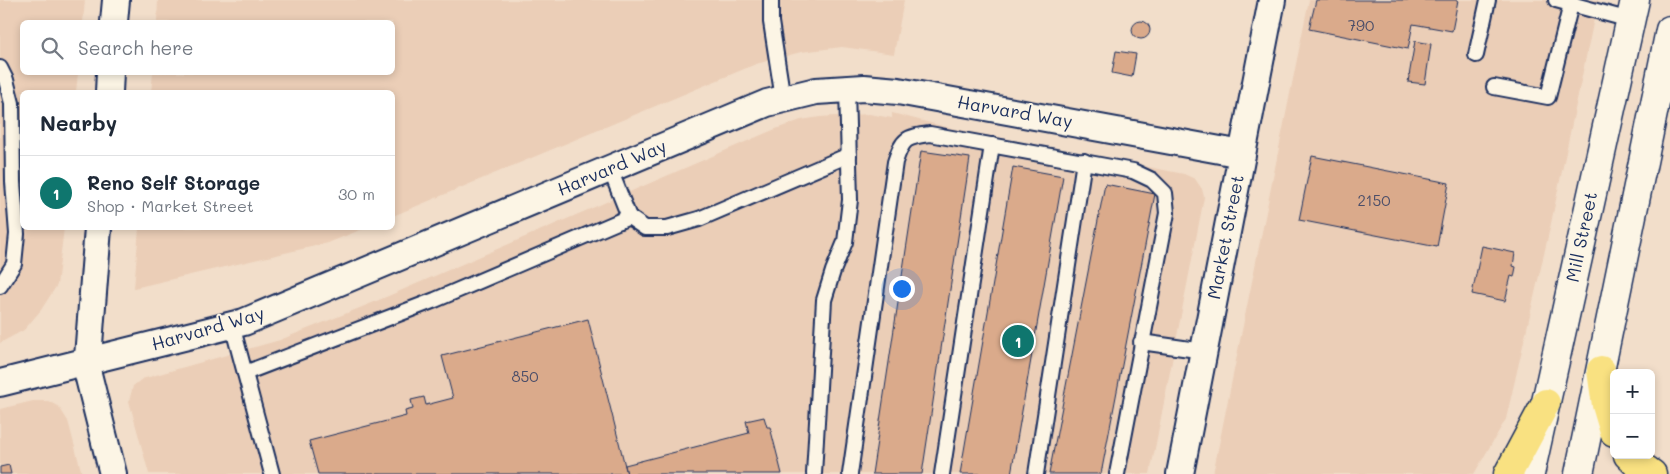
<!DOCTYPE html>
<meta charset="utf-8">
<style>
body{margin:0;font-family:Mali,sans-serif;background:#f2f2f3;color:#1f2937}
.controls{position:absolute;right:15px;bottom:15px;display:grid;overflow:hidden;border-radius:8px;box-shadow:0 2px 8px #0003}
.controls button{width:45px;height:45px;display:grid;place-items:center;padding:0;border:0;border-bottom:1px solid #e0e1e3;background:#fff;color:#1f2937;font:25px sans-serif}
.you{position:absolute;left:901px;top:288px;width:18px;height:18px;margin:-12px;border:4px solid #fff;border-radius:50%;background:#1a73e8;box-shadow:0 0 0 8px #1a73e833}
.badge{display:grid;place-items:center;width:32px;height:32px;border-radius:50%;background:#0f766e;color:#fff;font-size:16px;font-weight:700}
.pin{position:absolute;translate:-50% -50%;border:2px solid #fff;box-shadow:0 1px 5px #0006}
.list{margin:0;padding:0;list-style:none}
h2{display:flex;justify-content:space-between;align-items:center;height:65px;margin:0;padding:0 20px;font-size:21px}
h2 small{font-size:16px;font-weight:400;color:#747a83}
.list li{display:grid;grid-template-columns:32px 1fr auto;gap:15px;align-items:center;box-sizing:border-box;height:75px;padding:0 20px;border-top:1px solid #e0e1e3}
.list b{display:block;font-size:19px;white-space:nowrap}
.list p{margin:0;font-size:16px;white-space:nowrap;color:#747a83}
.list em{font-size:16px;font-style:normal;color:#747a83}
.icon{flex:none;width:28px;height:28px;fill:none;stroke:currentColor;stroke-width:2;stroke-linecap:round;stroke-linejoin:round}
.map{position:relative;flex:none;width:1670px;height:474px;overflow:hidden}
.search{position:absolute;background:#fff;box-shadow:0 2px 8px #0003;left:20px;top:20px;width:375px;height:55px;display:flex;align-items:center;gap:12px;box-sizing:border-box;padding:0 18px;border-radius:8px;color:#747a83;font-size:19px}
.panel{position:absolute;background:#fff;box-shadow:0 2px 8px #0003;left:20px;top:90px;width:375px;height:140px;border-radius:8px}
.map>svg:first-child{display:block}
</style>
<div class="map">
<svg width="1670" height="474" viewBox="0 0 1670 474">
<rect width="100%" height="100%" fill="#f2deca"/>
<filter id="ink" filterUnits="userSpaceOnUse"><feTurbulence type="fractalNoise" baseFrequency=".02" numOctaves="2"/><feDisplacementMap in="SourceGraphic" scale="10" xChannelSelector="R" yChannelSelector="G"/><feConvolveMatrix kernelMatrix="1 2 1 2 8 2 1 2 1" color-interpolation-filters="sRGB"/></filter>
<g filter="url(#ink)">
<g fill="#ebceb7">
<path d="M0,0H85L83,22H22V72L78,73L76,92H22V228H64L57,285L41,310L24,330L0,343Z"/>
<path d="M158,0H904L894,54L842,47L801,52L756,64L393,216L392,92H151L153,73L392,72V22H157Z"/>
<path d="M1309,0H1598L1550,228L1506,419L1474,474H1213Z"/>
<path d="M892,113L946,127L1184,174L1195,179L1202,189L1204,197L1202,208L1150,474H149L129,401L133,386L142,379L280,340L372,303L773,130L801,120L820,117L869,114L892,118Z"/>
<path d="M139,228H365L328,243L134,288Z"/>
<path d="M33,401H48L59,407L68,421L82,474H0V409Z"/>
</g>
<g fill="#daaa8b" stroke="#1b2f5e">
<path d="M1316,0H1458L1452,31L1413,24L1408,49L1309,29Z"/>
<circle cx="1141" cy="30" r="9"/>
<path d="M1415,41L1431,44L1425,84L1408,82Z"/>
<path d="M1116,51L1136,54L1132,77L1112,73Z"/>
<path d="M921,151L970,158L922,474H872Z"/>
<path d="M1312,156L1449,183L1437,247L1299,220Z"/>
<path d="M1013,167L1063,176L1011,474H960Z"/>
<path d="M1105,184L1155,194L1101,474H1049Z"/>
<path d="M1482,246L1515,253L1513,266L1516,267L1514,277L1511,276L1505,301L1472,294Z"/>
<path d="M588,319L627,474H318L309,441L406,416L405,411L413,409L411,400L424,397L426,405L453,398L442,356Z"/>
<path d="M764,417L767,427H770L782,474H627L625,465L749,433L746,421Z"/>
<path d="M9,465L11,474H0V467Z"/>
</g>
<g fill="none" stroke-linecap="round" stroke-linejoin="round">
<defs>
<g id="lane">
<path d="M771,0V22L783,99"/>
<path d="M1556,0L1630,20"/>
<path d="M1476,55L1488,0"/>
<path d="M0,68L6,80L12,103L13,182L17,234L14,264L0,286"/>
<path d="M1494,87L1548,97L1571,4"/>
<path d="M629,217L645,228H667L699,219L849,155"/>
<path d="M232,325L272,474"/>
<path d="M1141,342L1204,351"/>
<path d="M245,373L435,300L629,217L610,169"/>
<path d="M814,474L824,300L833,271L845,242L850,200L847,89"/>
<path d="M850,474L895,162C903,138 906,137 930,134L1133,171L1152,180L1165,193L1167,213L1117,474"/>
<path d="M942,474L992,145"/>
<path d="M1036,474L1084,161"/>
</g>
<g id="street">
<path d="M114,22L116,0"/>
<path d="M109,92L110,72"/>
<path d="M98,228L87,370L113,474"/>
<path d="M0,383L244,322L767,103L816,91L864,88L898,91L1242,154"/>
<path d="M1180,474L1272,0"/>
</g>
<g id="secondary">
<path d="M1530,474L1635,0"/>
<path d="M1579,474L1670,30"/>
</g>
<g id="highway">
<path d="M1601,370L1606,405L1614,432"/>
<path d="M1628,455L1635,462L1652,474"/>
<path d="M1508,474L1546,403"/>
</g>
</defs>
<use href="#lane" stroke="#1b2f5e" stroke-width="18"/>
<use href="#street" stroke="#1b2f5e" stroke-width="30"/>
<use href="#secondary" stroke="#1b2f5e" stroke-width="31"/>
<use href="#highway" stroke="#1b2f5e" stroke-width="31"/>
<use href="#lane" stroke="#fcf5e5" stroke-width="14"/>
<use href="#street" stroke="#fcf5e5" stroke-width="26"/>
<use href="#secondary" stroke="#fcf5e5" stroke-width="28"/>
<use href="#highway" stroke="#f9e181" stroke-width="28"/>
</g>
</g>
<g text-anchor="middle" stroke-width="4" stroke-linejoin="round" paint-order="stroke">
<g font-size="15" fill="#4b4e69">
<text x="1361" y="31">790</text>
<text x="1374" y="206">2150</text>
<text x="525" y="382">850</text>
</g>
<g font-size="18" fill="#1b2f5e" stroke="#fcf5e5">
<text transform="translate(1015 112) rotate(10)" y="6">Harvard Way</text>
<text transform="translate(612 168) rotate(-23)" y="6">Harvard Way</text>
<text transform="translate(1226 237) rotate(-79)" y="6">Market Street</text>
<text transform="translate(1582 237) rotate(-78)" y="6">Mill Street</text>
<text transform="translate(208 329) rotate(-16)" y="6">Harvard Way</text>
</g>
</g>
</svg>
<div class="controls">
<button>+</button>
<button>−</button>
</div>
<div class="you"></div>
<div class="pin badge" style="left:1018px;top:341px">1</div>
<div class="search"><svg class="icon" aria-label="search" viewBox="0 0 24 24"><circle cx="10" cy="10" r="6"/><path d="M15 15l6 6"/></svg>Search here</div>
<section class="panel">
<h2>Nearby<small></small></h2>
<ul class="list">
<li><span class="badge">1</span><div><b>Reno Self Storage</b><p>Shop · Market Street</p></div><em>30 m</em></li>
</ul>
</section>
</div>
